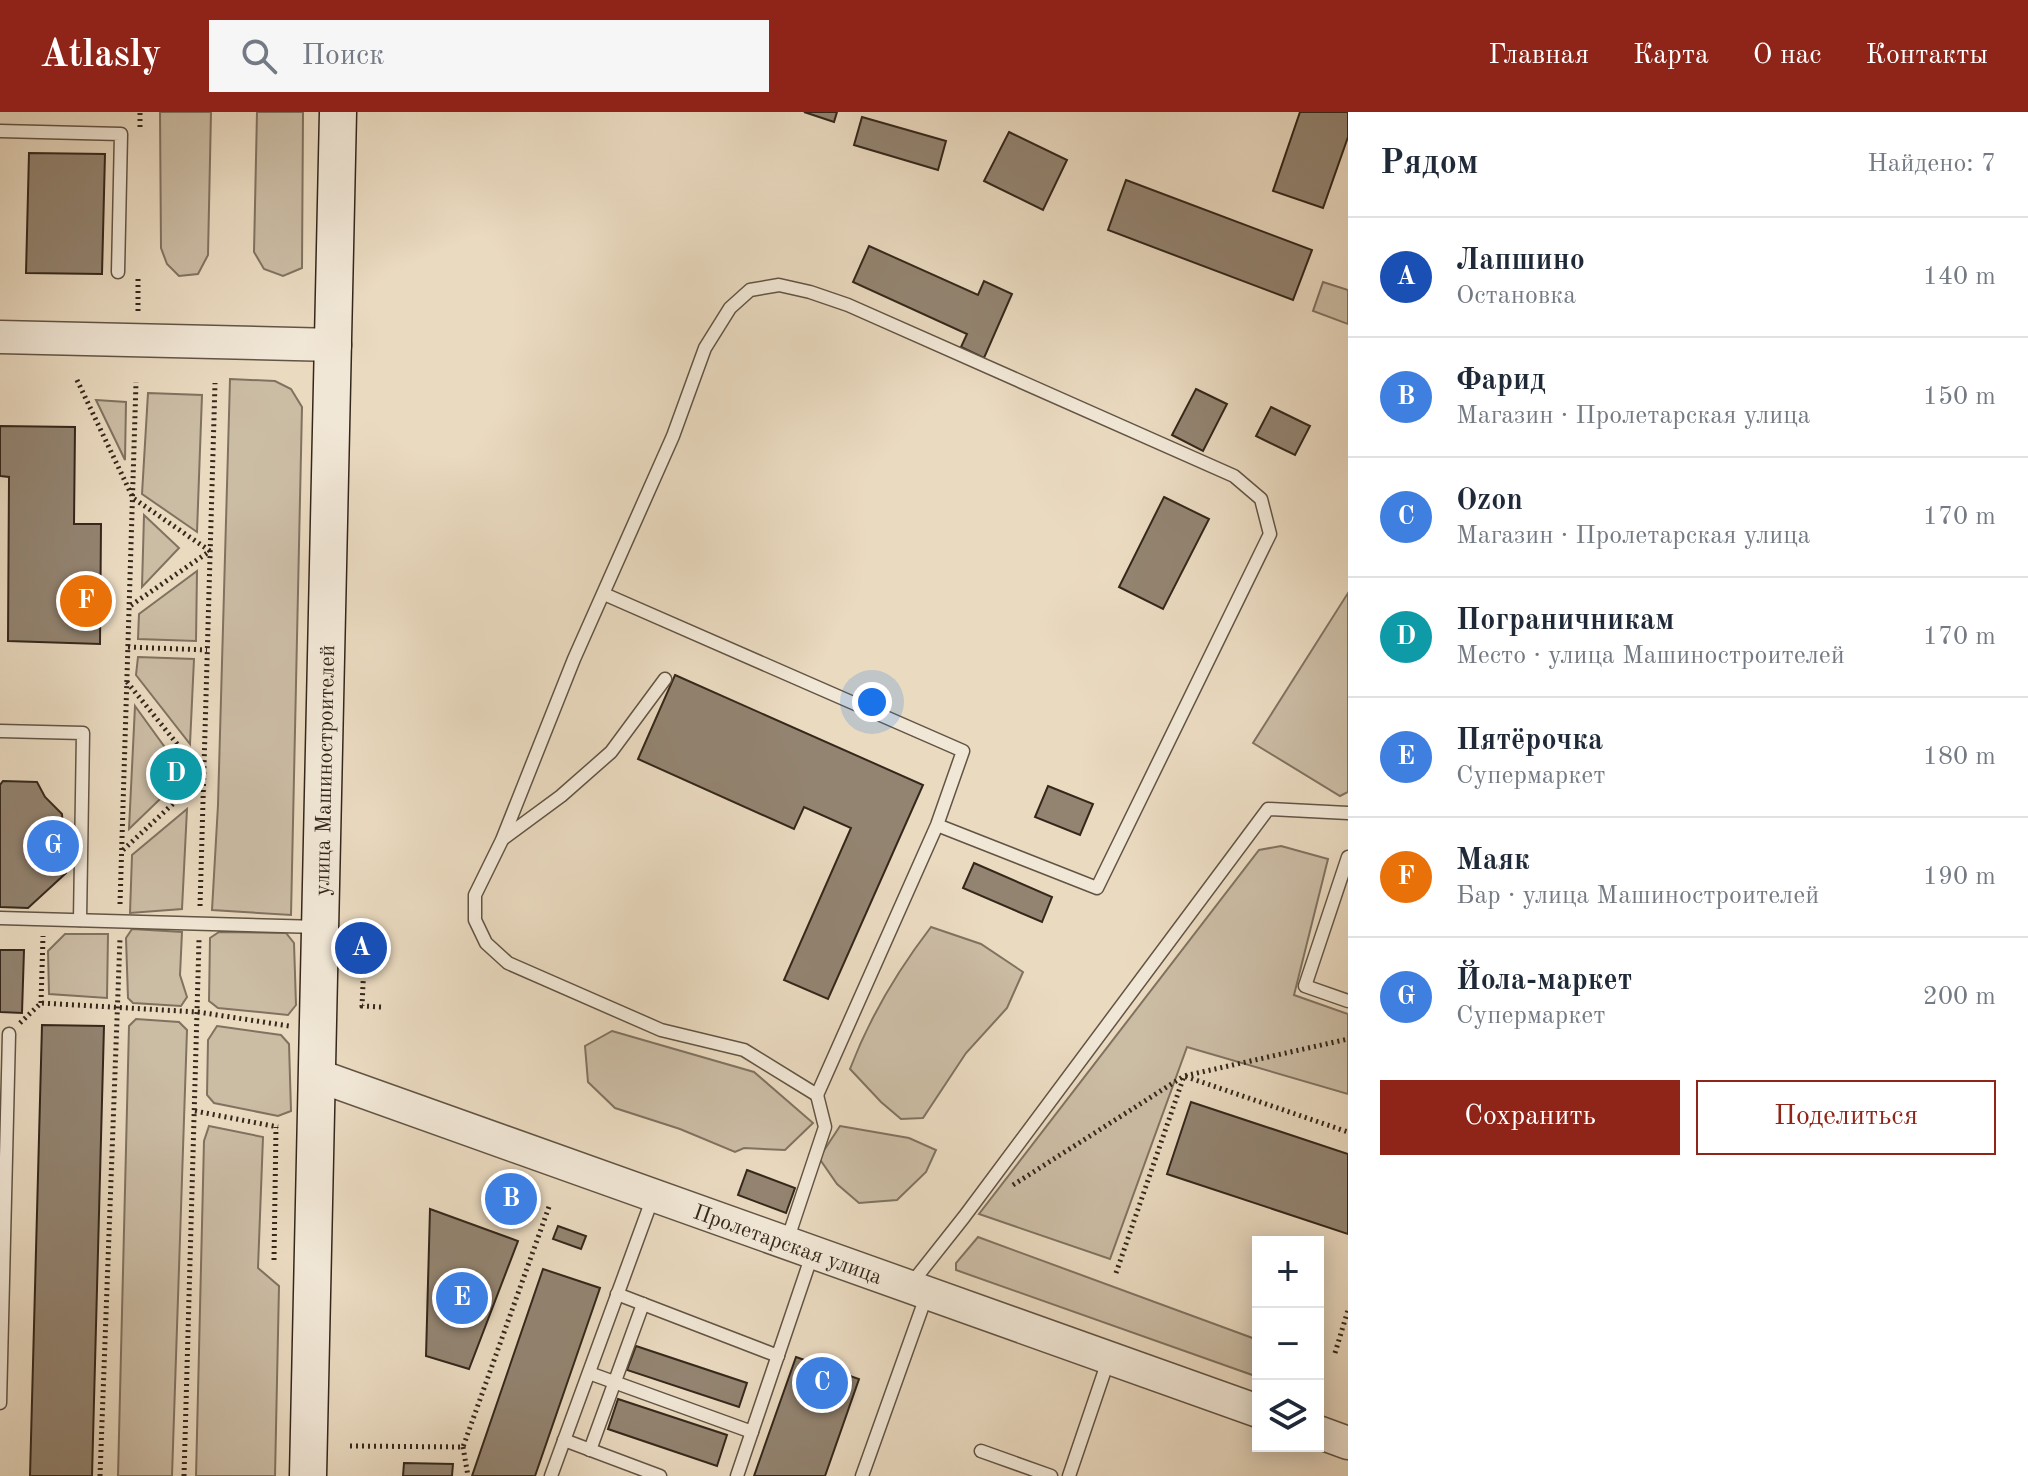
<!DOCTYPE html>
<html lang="ru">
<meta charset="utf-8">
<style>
body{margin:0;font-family:"Old Standard TT",serif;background:#f6f6f7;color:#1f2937}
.controls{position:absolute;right:24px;bottom:24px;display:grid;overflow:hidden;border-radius:0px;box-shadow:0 4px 20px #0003}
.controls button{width:72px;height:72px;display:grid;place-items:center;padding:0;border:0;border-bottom:2px solid #e0e1e3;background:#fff;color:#1f2937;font:40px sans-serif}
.you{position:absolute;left:872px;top:590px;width:28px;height:28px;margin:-20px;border:6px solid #fff;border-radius:50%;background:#1a73e8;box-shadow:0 0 0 12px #1a73e833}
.badge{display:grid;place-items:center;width:52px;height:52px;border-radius:50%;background:#8f2418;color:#fff;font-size:26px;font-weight:700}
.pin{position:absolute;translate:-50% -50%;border:4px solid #fff;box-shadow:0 2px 8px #0006}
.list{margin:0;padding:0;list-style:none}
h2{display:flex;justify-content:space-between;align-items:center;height:104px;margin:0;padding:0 32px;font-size:34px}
h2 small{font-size:26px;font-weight:400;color:#747a83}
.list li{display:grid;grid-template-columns:52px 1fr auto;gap:24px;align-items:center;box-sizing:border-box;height:120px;padding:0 32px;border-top:2px solid #e0e1e3}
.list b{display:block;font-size:30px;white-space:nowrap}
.list p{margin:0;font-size:26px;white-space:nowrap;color:#747a83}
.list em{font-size:26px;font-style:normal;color:#747a83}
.actions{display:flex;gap:16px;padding:24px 32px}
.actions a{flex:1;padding:18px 0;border:2px solid #8f2418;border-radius:0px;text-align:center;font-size:28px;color:#8f2418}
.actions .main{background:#8f2418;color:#fff}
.icon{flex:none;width:44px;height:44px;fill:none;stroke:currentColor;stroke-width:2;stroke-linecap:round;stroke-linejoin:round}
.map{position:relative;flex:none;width:1348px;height:1364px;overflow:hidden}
header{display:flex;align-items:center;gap:48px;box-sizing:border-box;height:112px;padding:0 40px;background:#8f2418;color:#fff}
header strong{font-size:38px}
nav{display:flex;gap:44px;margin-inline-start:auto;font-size:28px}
.search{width:560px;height:72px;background:#f6f6f7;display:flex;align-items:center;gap:20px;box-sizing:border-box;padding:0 28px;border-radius:0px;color:#747a83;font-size:30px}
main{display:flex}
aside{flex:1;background:#fff}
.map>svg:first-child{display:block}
</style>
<header>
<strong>Atlasly</strong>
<div class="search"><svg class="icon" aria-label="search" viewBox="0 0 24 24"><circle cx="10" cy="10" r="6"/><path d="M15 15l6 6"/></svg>Поиск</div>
<nav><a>Главная</a><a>Карта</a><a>О нас</a><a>Контакты</a></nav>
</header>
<main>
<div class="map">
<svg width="1348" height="1364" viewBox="0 0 1348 1364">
<rect width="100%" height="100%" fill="#eadac0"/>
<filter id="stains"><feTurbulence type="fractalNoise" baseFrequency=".0025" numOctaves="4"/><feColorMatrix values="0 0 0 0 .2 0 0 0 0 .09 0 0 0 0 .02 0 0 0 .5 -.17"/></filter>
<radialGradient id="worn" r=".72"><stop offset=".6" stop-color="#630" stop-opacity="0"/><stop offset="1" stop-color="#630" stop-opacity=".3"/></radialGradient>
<g fill="#cbbca4" stroke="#807260" stroke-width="2">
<path d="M160,0H211L208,143L198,162L179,164L167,152L161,136Z"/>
<path d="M257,0H303L302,156L283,164L264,157L254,140Z"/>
<path d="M1323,170L1348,178V212L1313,199Z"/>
<path d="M230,267L275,269L291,277L302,295L291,803L212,798L218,693Z"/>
<path d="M148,281L202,283L197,420L142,382Z"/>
<path d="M96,288L126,290L125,348Z"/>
<path d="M144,403L179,436L142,475Z"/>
<path d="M197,459L196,529L138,527L139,502Z"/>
<path d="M1348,481V680L1340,684L1253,631Z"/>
<path d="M138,545L194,547L190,632L136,563Z"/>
<path d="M135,594L185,663L129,717Z"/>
<path d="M187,697L182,797L130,801L132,743Z"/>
<path d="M1281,734L1328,747L1294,883L1348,902V982L1187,935L1110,1147L979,1102L1259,738Z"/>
<path d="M931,815L981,832L1023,860L1007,896L966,941L923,1006L901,1007L881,990L850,957C869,907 898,858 931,815Z"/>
<path d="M132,817L182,820L180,863L187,885L181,894L133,891L128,886L126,826Z"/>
<path d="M219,820L286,821L294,831L296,893L288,903L218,896L209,889L210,826Z"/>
<path d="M65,822H108L107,886L49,882L48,839Z"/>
<path d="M136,907L179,910L187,918L172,1364H118L129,914Z"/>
<path d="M217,914L281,923L289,932L291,999L278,1004L214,991L207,983L208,928Z"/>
<path d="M612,919L754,960L813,1011L785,1038L744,1036L735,1040L680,1017L615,996L588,970L585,934Z"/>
<path d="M209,1014L263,1025L258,1156L279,1174L275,1364H196L204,1029Z"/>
<path d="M840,1014L909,1026L936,1038L926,1060L897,1088L859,1091L837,1072L819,1046Z"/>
<path d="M978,1125L1258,1228V1265L956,1158V1151Z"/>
</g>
<g fill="#938471" stroke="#34271b" stroke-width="2">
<path d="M804,0H837L834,10Z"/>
<path d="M1300,0H1348V25L1323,96L1273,79Z"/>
<path d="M862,5L946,29L938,58L854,33Z"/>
<path d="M1009,20L1067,48L1043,98L984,69Z"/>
<path d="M29,41L105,42L102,162L26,161Z"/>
<path d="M1126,68L1312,138L1293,188L1108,118Z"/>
<path d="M869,134L978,183L984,169L1012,182L984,246L961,235L967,222L853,170Z"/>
<path d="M1196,277L1227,292L1203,339L1172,323Z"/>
<path d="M1271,295L1310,314L1295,343L1256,324Z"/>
<path d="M0,314L75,315L74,412H101L100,532L8,529L9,365L0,364Z"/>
<path d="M1164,385L1209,407L1163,497L1119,475Z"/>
<path d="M675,563L923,673L828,887L784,868L851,716L804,695L794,717L638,647Z"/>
<path d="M3,669L37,670L45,685L62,702L66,761L28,796L0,795V673Z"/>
<path d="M1048,674L1093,692L1080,723L1035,705Z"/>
<path d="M974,751L1052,785L1042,810L963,776Z"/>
<path d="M0,838H24L22,901L0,900Z"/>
<path d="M42,913L104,914L92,1364H30Z"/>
<path d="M1191,990L1348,1042V1122L1167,1062Z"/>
<path d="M747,1058L795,1076L786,1101L738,1083Z"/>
<path d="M430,1097L518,1129L469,1257L426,1244Z"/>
<path d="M558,1114L586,1124L581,1137L553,1127Z"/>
<path d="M543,1157L600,1176L535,1364H472Z"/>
<path d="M636,1234L747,1271L739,1295L627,1258Z"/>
<path d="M796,1245L859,1267L825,1364H754Z"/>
<path d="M618,1287L727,1323L717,1354L608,1317Z"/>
<path d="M404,1351L453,1352L452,1364H403Z"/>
</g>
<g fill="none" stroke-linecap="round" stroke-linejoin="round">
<defs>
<g id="service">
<path d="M0,19L121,22L118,160"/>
<path d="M604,482L963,639L937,713L817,983L744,938L661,918L508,851L486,831L475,808V783L502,728L574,547L673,324L705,236L730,196L750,178L779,173L810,180L848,193L1234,364L1261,387L1270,422L1097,776L937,713"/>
<path d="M0,619L83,621L80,808"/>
<path d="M504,726L561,684L611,640L665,567"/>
<path d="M1348,745L1305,874L1348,889"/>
<path d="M0,806L319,815"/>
<path d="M787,1129L825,1015L817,983"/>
<path d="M911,1172L964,1105L1268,697L1348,701"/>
<path d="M617,1182L778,1244"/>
<path d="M589,1261L752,1320"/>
<path d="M0,1291L9,922"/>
<path d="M564,1328L660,1364"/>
<path d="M590,1338L643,1192"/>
<path d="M981,1339L1051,1364"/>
<path d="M551,1364L653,1085"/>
<path d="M737,1364L813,1140"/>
<path d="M862,1364L927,1182"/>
<path d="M1069,1364L1108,1249"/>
</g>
<g id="tertiary">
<path d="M0,225L335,233"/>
<path id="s1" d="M319,964L1258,1299"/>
<path d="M1318,1320L1348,1331"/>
</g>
<g id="secondary">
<path id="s2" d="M308,1364L338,0"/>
</g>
</defs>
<use href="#service" stroke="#625444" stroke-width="15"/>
<use href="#tertiary" stroke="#625444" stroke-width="35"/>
<use href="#secondary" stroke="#34271b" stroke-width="39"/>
<g stroke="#34271b" stroke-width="5" stroke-dasharray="2 4" stroke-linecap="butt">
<path d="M140,15V0"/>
<path d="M138,199V165"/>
<path d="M77,268L133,386L210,439L130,494"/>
<path d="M128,535L207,538"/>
<path d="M123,738L203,664L127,570"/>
<path d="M120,792L136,270"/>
<path d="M200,794L215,271"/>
<path d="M41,891L43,824"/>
<path d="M381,895L362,894L365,829L383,830"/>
<path d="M20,911L41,891L198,900L289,914"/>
<path d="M195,999L278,1015"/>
<path d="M1013,1073L1184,964L1348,927"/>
<path d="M274,1148L276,1015"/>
<path d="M1116,1161L1184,964L1348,1020"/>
<path d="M1335,1241L1348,1198"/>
<path d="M350,1334L463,1335L550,1092"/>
<path d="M463,1335L468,1364"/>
<path d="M100,1364L120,826"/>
<path d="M184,1364L199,828"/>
</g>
<use href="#service" stroke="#f1e7d6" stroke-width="12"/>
<use href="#tertiary" stroke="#f1e7d6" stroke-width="32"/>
<use href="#secondary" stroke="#f1e7d6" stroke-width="36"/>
</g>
<g text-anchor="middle" stroke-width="6" stroke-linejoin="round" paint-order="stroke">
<g font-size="22" fill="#34271b" stroke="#f1e7d6">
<text dy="8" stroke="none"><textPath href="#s2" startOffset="706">улица Машиностроителей</textPath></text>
<text dy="8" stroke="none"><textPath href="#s1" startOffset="498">Пролетарская улица</textPath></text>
</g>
</g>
<rect width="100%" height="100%" filter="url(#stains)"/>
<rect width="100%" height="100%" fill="url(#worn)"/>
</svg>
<div class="controls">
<button>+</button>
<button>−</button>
<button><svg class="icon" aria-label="layers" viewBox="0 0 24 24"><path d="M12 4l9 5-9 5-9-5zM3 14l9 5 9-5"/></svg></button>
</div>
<div class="you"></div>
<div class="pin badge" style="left:361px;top:836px;background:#1a4fb4">A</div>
<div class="pin badge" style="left:511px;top:1087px;background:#3f7fe0">B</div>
<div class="pin badge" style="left:822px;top:1271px;background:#3f7fe0">C</div>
<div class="pin badge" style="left:176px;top:662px;background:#0f9aa8">D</div>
<div class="pin badge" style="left:462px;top:1186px;background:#3f7fe0">E</div>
<div class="pin badge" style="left:86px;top:489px;background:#e8710a">F</div>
<div class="pin badge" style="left:53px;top:734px;background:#3f7fe0">G</div>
</div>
<aside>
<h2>Рядом<small>Найдено: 7</small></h2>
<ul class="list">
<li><span class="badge" style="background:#1a4fb4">A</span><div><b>Лапшино</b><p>Остановка</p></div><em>140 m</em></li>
<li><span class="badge" style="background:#3f7fe0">B</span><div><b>Фарид</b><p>Магазин · Пролетарская улица</p></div><em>150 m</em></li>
<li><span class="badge" style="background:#3f7fe0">C</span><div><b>Ozon</b><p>Магазин · Пролетарская улица</p></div><em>170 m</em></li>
<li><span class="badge" style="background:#0f9aa8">D</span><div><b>Пограничникам</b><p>Место · улица Машиностроителей</p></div><em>170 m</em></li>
<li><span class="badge" style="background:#3f7fe0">E</span><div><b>Пятёрочка</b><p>Супермаркет</p></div><em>180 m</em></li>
<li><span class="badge" style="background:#e8710a">F</span><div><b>Маяк</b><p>Бар · улица Машиностроителей</p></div><em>190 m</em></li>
<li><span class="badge" style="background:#3f7fe0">G</span><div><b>Йола-маркет</b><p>Супермаркет</p></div><em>200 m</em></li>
</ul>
<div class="actions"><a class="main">Сохранить</a><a>Поделиться</a></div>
</aside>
</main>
